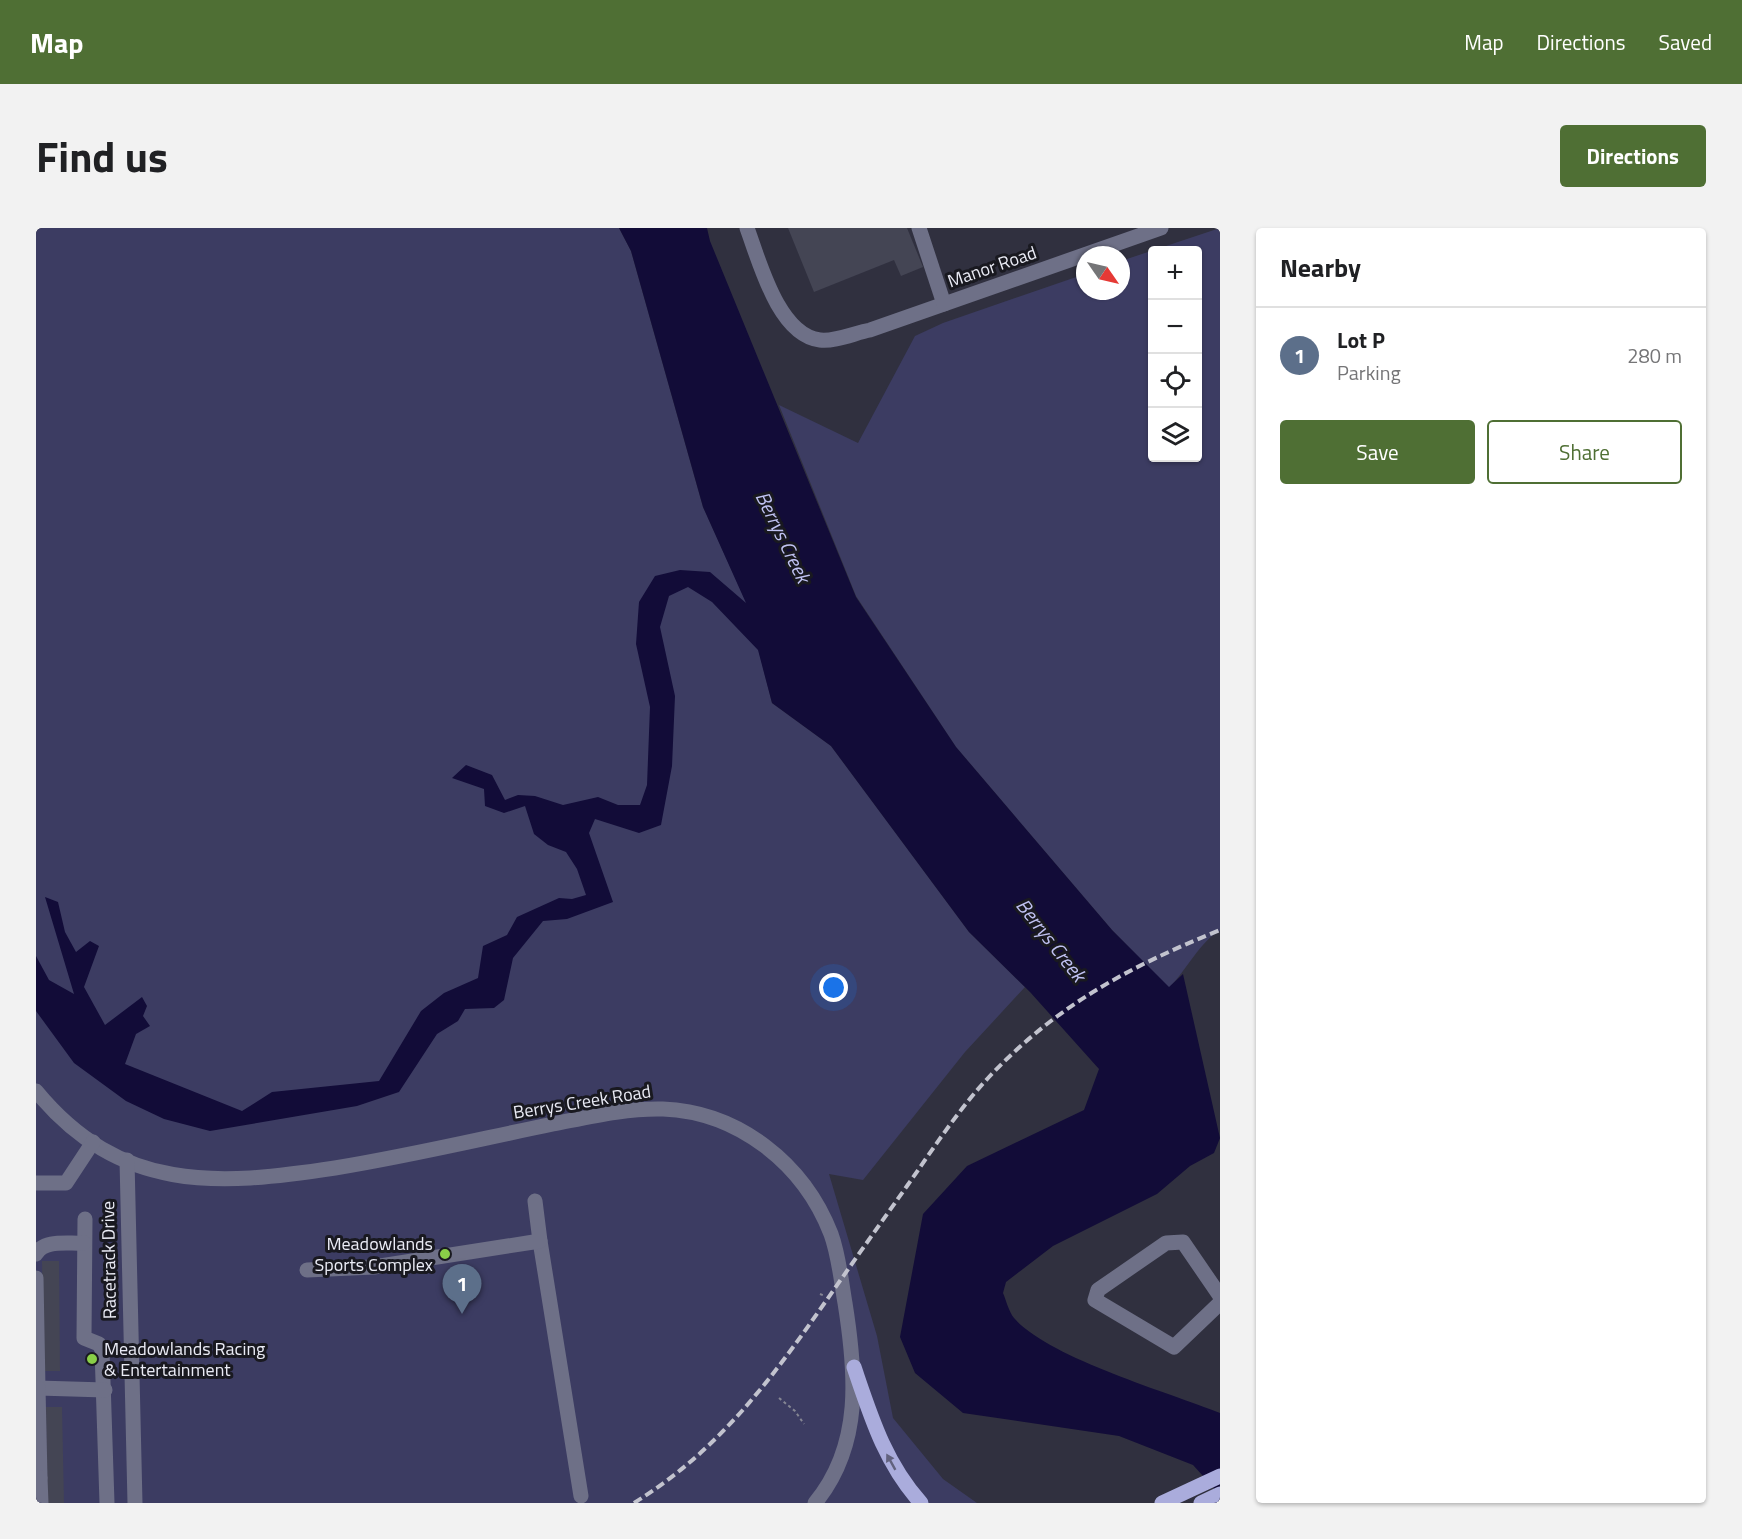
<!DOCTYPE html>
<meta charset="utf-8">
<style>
body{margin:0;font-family:"Titillium Web",sans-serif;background:#f2f2f2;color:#202124}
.controls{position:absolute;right:18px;top:18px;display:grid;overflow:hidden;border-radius:6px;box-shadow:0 2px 4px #0004}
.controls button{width:54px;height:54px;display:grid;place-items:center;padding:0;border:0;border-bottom:2px solid #e0e0e0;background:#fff;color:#202124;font:30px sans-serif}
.compass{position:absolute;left:1040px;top:18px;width:54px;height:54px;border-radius:50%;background:#fff;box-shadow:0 2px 4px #0004;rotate:124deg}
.you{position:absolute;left:798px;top:760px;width:21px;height:21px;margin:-15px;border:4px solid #fff;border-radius:50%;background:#1a73e8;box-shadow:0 0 0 9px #1a73e833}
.badge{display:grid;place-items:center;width:39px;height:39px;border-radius:50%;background:#4f6f34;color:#fff;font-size:20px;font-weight:700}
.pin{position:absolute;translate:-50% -50px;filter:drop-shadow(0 2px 3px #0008)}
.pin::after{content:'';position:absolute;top:32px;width:21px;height:18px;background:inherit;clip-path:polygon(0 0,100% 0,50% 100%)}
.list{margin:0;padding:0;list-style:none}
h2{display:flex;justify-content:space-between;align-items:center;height:78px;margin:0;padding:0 24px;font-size:26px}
h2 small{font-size:20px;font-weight:400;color:#757577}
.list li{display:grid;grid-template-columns:39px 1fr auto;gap:18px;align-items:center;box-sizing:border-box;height:96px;padding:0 24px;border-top:2px solid #e0e0e0}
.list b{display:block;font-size:22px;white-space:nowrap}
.list p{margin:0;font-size:20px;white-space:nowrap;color:#757577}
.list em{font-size:20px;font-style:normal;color:#757577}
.actions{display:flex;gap:12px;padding:18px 24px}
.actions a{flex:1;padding:14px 0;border:2px solid #4f6f34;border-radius:6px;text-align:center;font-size:21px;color:#4f6f34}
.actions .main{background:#4f6f34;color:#fff}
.icon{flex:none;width:33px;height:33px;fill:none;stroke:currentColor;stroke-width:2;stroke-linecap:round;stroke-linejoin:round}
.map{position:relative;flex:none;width:1184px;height:1275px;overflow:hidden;border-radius:6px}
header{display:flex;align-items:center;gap:36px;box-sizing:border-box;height:84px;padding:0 30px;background:#4f6f34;color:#fff}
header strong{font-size:28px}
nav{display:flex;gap:33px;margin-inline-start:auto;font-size:21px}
.intro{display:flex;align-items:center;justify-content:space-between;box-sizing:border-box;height:144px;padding:0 36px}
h1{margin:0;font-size:42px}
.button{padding:15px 27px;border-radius:6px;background:#4f6f34;color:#fff;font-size:21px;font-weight:700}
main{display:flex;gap:36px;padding:0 36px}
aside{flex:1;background:#fff;border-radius:6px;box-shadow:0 2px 4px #0004}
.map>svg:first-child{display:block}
</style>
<header>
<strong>Map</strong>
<nav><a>Map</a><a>Directions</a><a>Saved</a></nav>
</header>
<div class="intro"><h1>Find us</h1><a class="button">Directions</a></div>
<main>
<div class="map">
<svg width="1184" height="1275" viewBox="0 0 1184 1275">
<rect width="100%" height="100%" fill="#30303f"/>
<g fill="#3c3c62" fill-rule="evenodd">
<path d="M0,0H583L595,23L667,279L711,376L736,475L795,518L933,704L989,759L929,824L827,952L793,946L841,1108L857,1190L907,1251L941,1275H0Z"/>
<path d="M1184,0V703C1166,711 1149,744 1133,760L1076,702L920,519L820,368L743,177L822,215L879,108L907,95L1049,46V63H1085V33ZM1116,22H1162V230H1116Z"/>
</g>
<path fill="#120c38" d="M583,0H671L674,13L820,369L920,519L1076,702L1133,759L1147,746L1184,910L1178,925L1154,938L1121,966L1017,1018L970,1054L967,1065C970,1072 973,1084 978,1090C1013,1130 1132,1164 1184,1185V1275H1177L1178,1260L1157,1237L1083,1208L927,1185L879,1145L864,1109L887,986L931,938L1048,882L1063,841L994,764L933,704L795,518L736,475L722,422L676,374L652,359L633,368L624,399L639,468L636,538L625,597L603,605L559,591L553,605L577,674L531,691L507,693L477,730L468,772L458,780L429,781L422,793L401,806L363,864L321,878L174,903L128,891L90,873L38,835L0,783V728L13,752L38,766L9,669L22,674L29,704L40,724L54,713L63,718L48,759L69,797L106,769L111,778L107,788L114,798L100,806L89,836L206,883L236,864L343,853L385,783L408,765L442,750L447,718L471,707L481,689L523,670L536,671L550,667L541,641L530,624L512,617L498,606L489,578L468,585L449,578L448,561L416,550L430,537L456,547L469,572L482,567L499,568L527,577L562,569L582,577H604L611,557L614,479L600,416L603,374L619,348L644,342L674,344L710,375L667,279L595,23Z"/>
<g fill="#444554">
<path d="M752,0H871L887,39L865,48L858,32L778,64Z"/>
<path d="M6,1033H23L24,1143H7Z"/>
<path d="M10,1179H26L28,1275H11Z"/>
</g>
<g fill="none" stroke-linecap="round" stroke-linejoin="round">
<g stroke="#858693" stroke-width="2" stroke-dasharray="3 3" stroke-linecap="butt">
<path d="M784,1066L789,1068"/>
<path d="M743,1170L759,1183L768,1196"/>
</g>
<g stroke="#6e7087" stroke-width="15">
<path d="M711,0C723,32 742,107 784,112C798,114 819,105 834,102L1125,0"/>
<path d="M883,0L908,76"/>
<path d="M0,863C84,965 181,958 299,940C373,928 444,911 517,896C553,889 590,880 627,881C703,884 768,936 795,1006C803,1028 805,1052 809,1075C820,1144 827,1217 779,1275"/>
<path d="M91,932L99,1275"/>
<path d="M0,955H30L57,914"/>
<path d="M49,991L48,1110L63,1116L66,1122L71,1275"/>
<path d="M504,1013L545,1268"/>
<path d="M0,1026C8,1011 32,1016 48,1015"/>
<path d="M271,1042L338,1039L504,1013L499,973"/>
<path d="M0,1050L2,1160L69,1162"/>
<path d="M1184,1068L1147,1014L1130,1015L1062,1062L1059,1072L1138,1119L1184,1075"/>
<path d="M2,1160L4,1250"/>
<path d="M0,1250H4L5,1275"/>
</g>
<g stroke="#aaacdc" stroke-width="15">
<path d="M818,1139C835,1189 849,1235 885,1275"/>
<path d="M1126,1275L1184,1248"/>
<path d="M1165,1275L1184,1266"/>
</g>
<path stroke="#c2c3ce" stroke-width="4" stroke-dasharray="9 4.5" stroke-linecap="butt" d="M598,1275C683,1222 734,1153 790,1073C817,1034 844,996 871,958C897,921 922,882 953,849C1022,776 1093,739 1184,702"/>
</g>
<defs><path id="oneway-solid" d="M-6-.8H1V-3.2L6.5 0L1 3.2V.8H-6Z" transform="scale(1.5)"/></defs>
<use fill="#62627e" href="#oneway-solid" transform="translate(855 1234) rotate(-119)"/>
<g fill="#89cf48" stroke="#191920" stroke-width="2">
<circle cx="409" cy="1026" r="6"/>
<circle cx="56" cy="1131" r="6"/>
</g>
<g text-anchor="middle" stroke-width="6" stroke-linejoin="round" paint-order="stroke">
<g font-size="18" fill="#ebecf6" stroke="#191920">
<text transform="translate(956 39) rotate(-19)" y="6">Manor Road</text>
<text transform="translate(546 874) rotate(-9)" y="6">Berrys Creek Road</text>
<text transform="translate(73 1032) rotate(-91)" y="6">Racetrack Drive</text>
</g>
<g font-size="18" fill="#ebecf6" stroke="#191920" text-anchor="end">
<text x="397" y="1022">Meadowlands<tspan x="397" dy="21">Sports Complex</tspan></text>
<text x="68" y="1127" text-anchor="start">Meadowlands Racing<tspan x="68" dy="21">&amp; Entertainment</tspan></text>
</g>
<g font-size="20" font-style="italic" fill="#c0c2f2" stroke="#191920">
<text transform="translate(747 309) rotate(64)" y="7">Berrys Creek</text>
<text transform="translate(1015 712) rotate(52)" y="7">Berrys Creek</text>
</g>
</g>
</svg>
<div class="controls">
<button>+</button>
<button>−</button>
<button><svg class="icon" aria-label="locate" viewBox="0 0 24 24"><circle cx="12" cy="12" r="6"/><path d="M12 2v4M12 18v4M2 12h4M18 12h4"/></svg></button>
<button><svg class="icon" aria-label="layers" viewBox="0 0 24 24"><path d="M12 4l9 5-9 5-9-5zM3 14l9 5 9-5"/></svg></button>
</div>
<svg class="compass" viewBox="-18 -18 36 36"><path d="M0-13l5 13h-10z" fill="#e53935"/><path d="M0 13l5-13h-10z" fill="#757577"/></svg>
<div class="you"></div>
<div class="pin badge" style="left:426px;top:1086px;background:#5c6f8a">1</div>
</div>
<aside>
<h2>Nearby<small></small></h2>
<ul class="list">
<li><span class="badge" style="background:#5c6f8a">1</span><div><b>Lot P</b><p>Parking</p></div><em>280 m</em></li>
</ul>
<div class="actions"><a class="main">Save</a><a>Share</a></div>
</aside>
</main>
